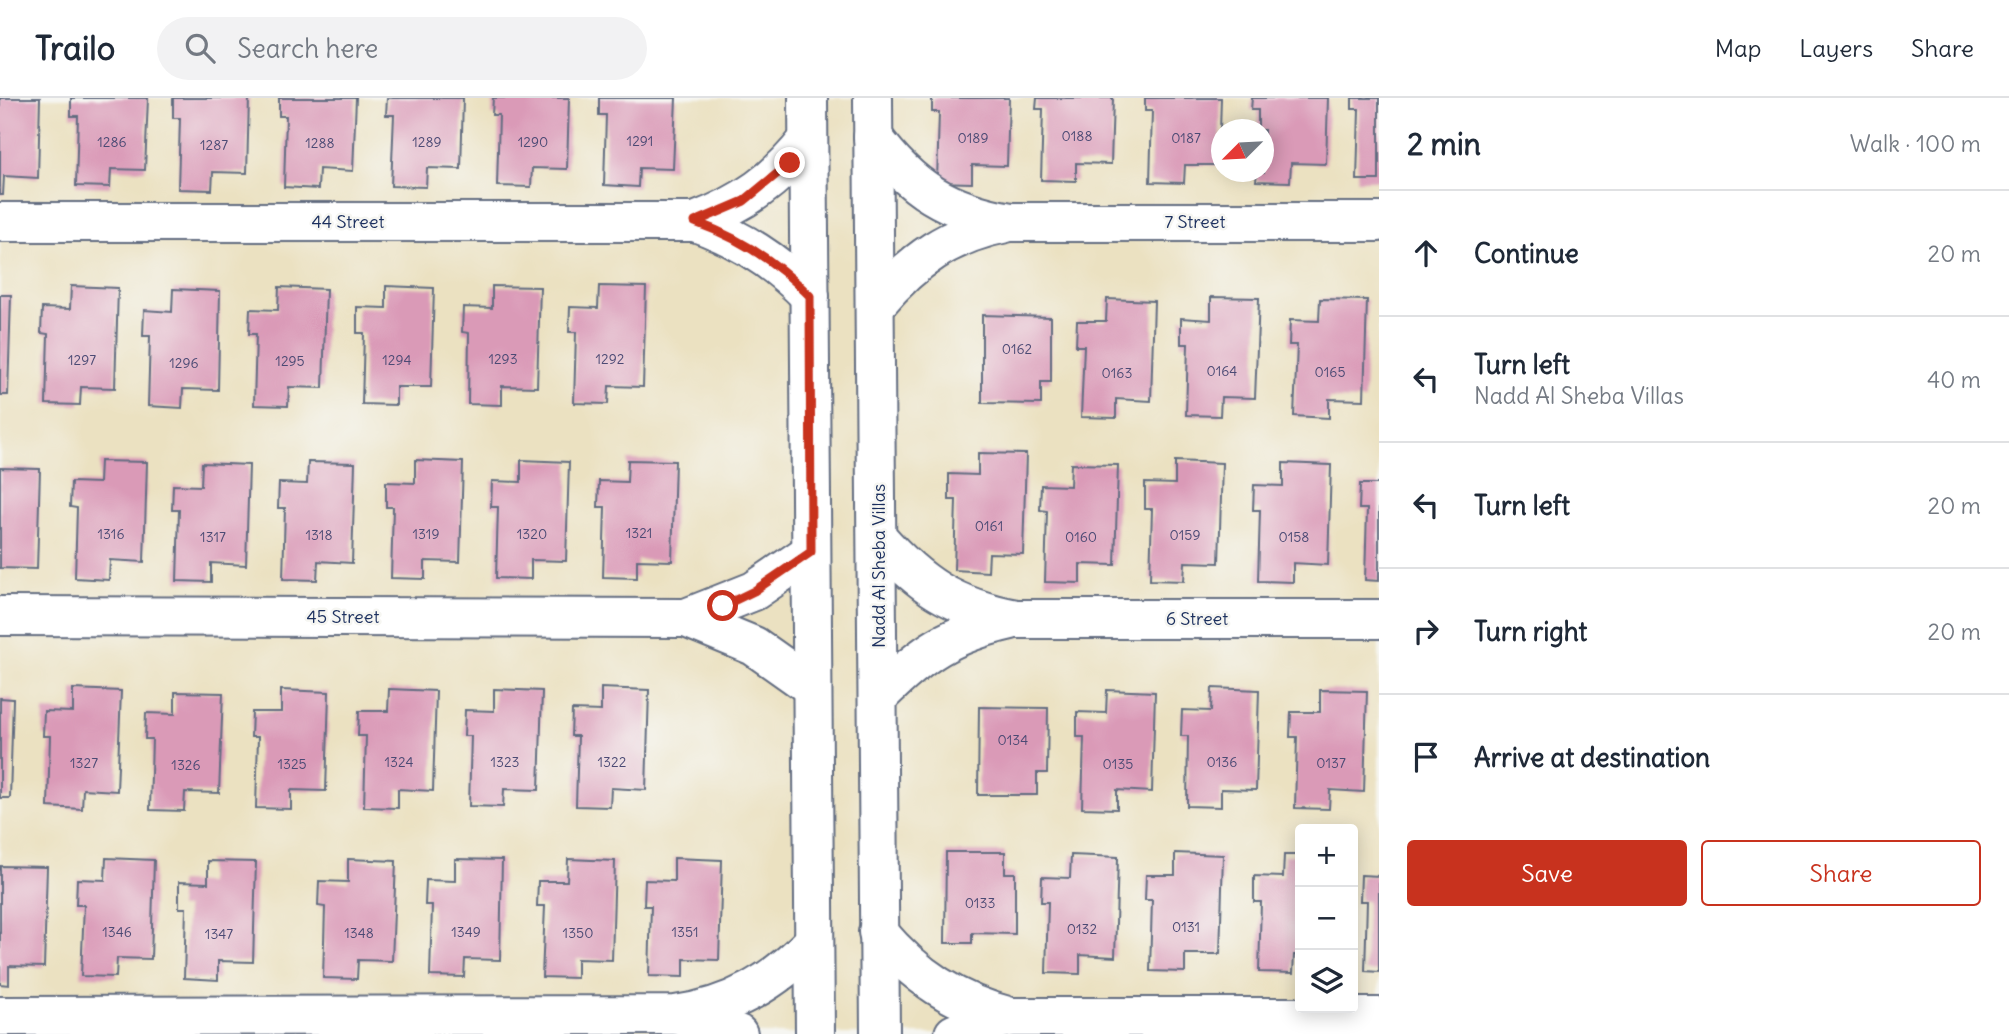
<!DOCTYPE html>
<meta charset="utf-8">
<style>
body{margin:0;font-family:Delius,sans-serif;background:#f2f2f3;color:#1f2937}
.controls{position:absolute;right:21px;bottom:21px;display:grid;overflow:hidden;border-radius:7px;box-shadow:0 4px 18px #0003}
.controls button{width:63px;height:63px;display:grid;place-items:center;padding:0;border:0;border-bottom:2px solid #e0e1e3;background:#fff;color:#1f2937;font:35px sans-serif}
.compass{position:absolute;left:1211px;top:21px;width:63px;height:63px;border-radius:50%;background:#fff;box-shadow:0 4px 18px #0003;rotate:246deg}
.stop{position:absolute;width:21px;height:21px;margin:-16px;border:5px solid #c8321e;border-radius:50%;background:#fff}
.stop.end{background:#c8321e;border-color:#fff;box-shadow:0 2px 7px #0008}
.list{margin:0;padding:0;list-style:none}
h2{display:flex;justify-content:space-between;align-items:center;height:91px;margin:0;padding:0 28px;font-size:30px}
h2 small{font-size:23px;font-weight:400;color:#747a83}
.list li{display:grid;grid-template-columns:46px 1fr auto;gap:21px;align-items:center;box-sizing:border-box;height:126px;padding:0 28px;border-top:2px solid #e0e1e3}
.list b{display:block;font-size:26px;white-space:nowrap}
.list p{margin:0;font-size:23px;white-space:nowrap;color:#747a83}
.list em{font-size:23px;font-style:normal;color:#747a83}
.actions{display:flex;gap:14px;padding:21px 28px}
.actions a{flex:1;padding:16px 0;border:2px solid #c8321e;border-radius:7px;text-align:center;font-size:24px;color:#c8321e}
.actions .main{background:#c8321e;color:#fff}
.icon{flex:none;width:38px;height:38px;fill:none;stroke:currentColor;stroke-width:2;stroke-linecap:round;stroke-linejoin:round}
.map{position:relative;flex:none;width:1379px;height:936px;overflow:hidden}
header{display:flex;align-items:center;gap:42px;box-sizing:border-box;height:98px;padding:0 35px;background:#fff;border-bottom:2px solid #e0e1e3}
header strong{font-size:33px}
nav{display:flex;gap:38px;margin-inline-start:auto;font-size:24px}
.search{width:490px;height:63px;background:#f2f2f3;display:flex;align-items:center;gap:18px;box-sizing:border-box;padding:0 24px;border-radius:38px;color:#747a83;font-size:26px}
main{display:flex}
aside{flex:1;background:#fff}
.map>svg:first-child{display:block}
</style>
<header>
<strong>Trailo</strong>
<div class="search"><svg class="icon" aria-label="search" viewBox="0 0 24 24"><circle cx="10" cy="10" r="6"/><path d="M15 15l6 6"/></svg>Search here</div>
<nav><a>Map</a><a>Layers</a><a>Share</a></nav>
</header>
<main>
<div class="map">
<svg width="1379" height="936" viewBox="0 0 1379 936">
<rect width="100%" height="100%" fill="#f6f6f2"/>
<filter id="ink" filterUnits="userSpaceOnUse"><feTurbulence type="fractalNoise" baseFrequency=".0143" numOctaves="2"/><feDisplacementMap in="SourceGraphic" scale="14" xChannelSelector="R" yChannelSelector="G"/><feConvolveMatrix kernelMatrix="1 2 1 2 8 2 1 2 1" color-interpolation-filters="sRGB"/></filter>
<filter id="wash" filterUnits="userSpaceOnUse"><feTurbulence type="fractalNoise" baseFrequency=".00686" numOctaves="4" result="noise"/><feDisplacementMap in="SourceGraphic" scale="28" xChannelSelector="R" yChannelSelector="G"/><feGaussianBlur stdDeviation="1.57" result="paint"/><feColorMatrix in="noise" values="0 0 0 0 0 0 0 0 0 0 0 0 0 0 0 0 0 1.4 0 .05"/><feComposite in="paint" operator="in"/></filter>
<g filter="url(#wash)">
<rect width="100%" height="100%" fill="#ebe1c1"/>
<g id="blocks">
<g fill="#da9ab7">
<path d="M0,0H40L38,80L4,78L3,97H0Z"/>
<path d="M71,0H148L145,72L111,71L110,89L76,88L78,18H71Z"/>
<path d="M173,0H249L247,75L213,74L212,92L178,91L180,20H173Z"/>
<path d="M279,0H356L353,73L319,71L318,91L284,89L286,18H279Z"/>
<path d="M387,0H463L461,71L427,70L426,89L391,88L394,17H386Z"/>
<path d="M493,0H569L567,71L532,70L531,89L497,88L499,17H492Z"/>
<path d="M599,0H676L673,71L639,70L638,89L604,87L606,17H599Z"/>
<path d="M932,0H1009L1007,68L972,67V85L937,84L939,14H932Z"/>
<path d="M1037,0H1113L1111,66L1076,65V83L1041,82L1043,11H1036Z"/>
<path d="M1145,0H1221L1219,67H1185L1184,85L1150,84L1152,13H1145Z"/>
<path d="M1252,0H1328L1326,66L1291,65L1290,84L1256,83L1257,74H1264V32H1258V12H1251Z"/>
<path d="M1352,0H1379V82H1357L1359,11H1352Z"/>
<path d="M71,188L118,190L115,290L81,289L80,307L46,306L48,236L41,235L42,210L70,211Z"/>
<path d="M386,188L434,190L431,289H396V307L362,306L364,235H357V209L386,210Z"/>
<path d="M492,188L540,189L537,289L502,288V307L468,306L469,235L462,234L463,209L492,210Z"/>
<path d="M599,188L646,189L643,289L609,288L608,306L574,305L576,234H569L570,209L598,210Z"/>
<path d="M279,189L326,191L323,290L289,289L288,308L254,307L256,236H249L250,211L278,212Z"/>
<path d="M173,191L220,193L218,292L183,291L182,310L148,308L150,238H143L144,212L172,214Z"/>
<path d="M0,197H11L8,297H0Z"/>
<path d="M1211,199L1259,200L1255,300L1221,299L1220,318L1186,317L1188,246H1181V220L1211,222Z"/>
<path d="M1107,201L1154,203L1151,303L1116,301V320L1081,319L1084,248H1076L1077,223H1106Z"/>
<path d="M1320,201L1367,202L1364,302L1329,301V320L1294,318L1297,247H1289L1290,222L1319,223Z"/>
<path d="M982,217L1051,219V284H1041V306L982,305Z"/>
<path d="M978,355L1026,356L1023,456L989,455L988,474L954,472L956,402H949V376L978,377Z"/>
<path d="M415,362L463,364L460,464L425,463V481L391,480L393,409H386V384L415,385Z"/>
<path d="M521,362L569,364L566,463L531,462V481L496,480L498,409H491L492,383L521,384Z"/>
<path d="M628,362L675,363L672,463L637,462V480L603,479L605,409H598L599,383L627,384Z"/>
<path d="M100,363L147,364L144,464L110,462L109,482L75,480L77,410L70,409L71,384L99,385Z"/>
<path d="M1175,363L1222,365L1219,465L1185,464L1184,483L1150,482L1152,411H1145V385L1175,386Z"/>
<path d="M308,364L355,365L352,465L318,463L317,482L283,481L285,410H278L279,385L307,386Z"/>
<path d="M202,365L249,367L246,467L211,465V484L177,483L179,412H172L173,387L201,388Z"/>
<path d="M1283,365L1331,367L1328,467L1293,465V484L1258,483L1260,412H1253L1254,387L1283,388Z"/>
<path d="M1071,366L1118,367L1115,467L1080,466V485L1045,484L1047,413L1040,412L1041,387L1070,388Z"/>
<path d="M0,370L40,371L37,471L0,470Z"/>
<path d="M1360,386H1379V483L1365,482L1367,411H1359Z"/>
<path d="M601,590L649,592L646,692L611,690L610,709L576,708L578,638H571L572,612L601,613Z"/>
<path d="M1212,590L1259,592L1256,692L1221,691V709L1187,708L1188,638H1181L1182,612L1211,613Z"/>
<path d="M73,591L121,593L117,693L83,691L82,711L48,709L50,638H43L44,613L73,614Z"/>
<path d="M389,591L436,593L433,693L398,691V710L364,709L366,638H358L359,613H388Z"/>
<path d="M494,591L542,593L539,692L504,691L503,709L469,708L471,638H464L465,612L494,613Z"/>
<path d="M281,592L329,594L326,693L291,692V711L256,710L258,639H251L252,614H281Z"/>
<path d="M1107,592L1155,594L1152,694L1117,692V711L1082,710L1084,639H1077V614L1106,615Z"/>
<path d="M1320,592L1367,593L1364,694L1330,692L1329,711L1295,710L1297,639H1290L1291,614H1320Z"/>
<path d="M175,594L223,595L219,695L185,694L184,713L150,712L152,641H145L146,615L175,616Z"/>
<path d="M0,600L13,601L10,700H0Z"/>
<path d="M979,609L1048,610L1047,675H1037V697H978Z"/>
<path d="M946,754H1005V775H1015V836L972,835V845H945Z"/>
<path d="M1175,755L1223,757L1220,856H1185V874L1150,873L1152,802H1145L1146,777H1175Z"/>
<path d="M1071,757L1118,759L1115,859L1080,857V876L1046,875L1048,804H1041L1042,779L1070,780Z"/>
<path d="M1284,757H1300V857H1294L1293,875L1259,874L1261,804H1254V778L1283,779Z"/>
<path d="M106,760L154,762L151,861L117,860L116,879L81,878L84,807H76L77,781L105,782Z"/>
<path d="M674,760L722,762L719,862L684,861V879L649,878L651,808H644L645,782L674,783Z"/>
<path d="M348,761L396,763L392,863L358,862L357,881L323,880L325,809L318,808L319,783L348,784Z"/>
<path d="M455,761L502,762L500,862L465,861L464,879L430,878L432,807H425L426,782L455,783Z"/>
<path d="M568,761L615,763L612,862L577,861V880L542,879L545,808H537L538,783H567Z"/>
<path d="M208,763L256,764L253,864L218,863V882L184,880L186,810H179V784L208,785Z"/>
<path d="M0,768L47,769L44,869L9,868V887L0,886Z"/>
<path d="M1361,777L1379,778V874L1365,873L1367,803H1360Z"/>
</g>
</g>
</g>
<g filter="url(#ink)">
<use href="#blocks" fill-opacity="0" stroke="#646d81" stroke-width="2"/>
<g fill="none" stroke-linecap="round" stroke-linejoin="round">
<defs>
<g id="street">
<path d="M808,0L815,936"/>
<path d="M873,0L880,936"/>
<path d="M873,39C911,91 948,113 1011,124H1379"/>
<path d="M0,124H695C741,140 777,164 810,198"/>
<path d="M695,124C743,106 777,82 808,42"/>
<path d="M877,205C913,162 950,136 1006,125"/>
<path d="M878,440C920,487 953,509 1016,521H1379"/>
<path d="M0,518L686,520L754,493L811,454"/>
<path d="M686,520L754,548L812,589"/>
<path d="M880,597C923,554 950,536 1011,522"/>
<path d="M878,834C915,878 955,905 1011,919"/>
<path d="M0,918L675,917C732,909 775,884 814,843"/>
<path d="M680,918L738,936"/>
<path d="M954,936L985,924L1011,919H1379"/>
</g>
</defs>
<use href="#street" stroke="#646d81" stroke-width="42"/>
<use href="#street" stroke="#fff" stroke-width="38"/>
</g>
</g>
<g fill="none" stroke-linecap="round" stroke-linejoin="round" filter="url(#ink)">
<path stroke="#c8321e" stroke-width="9" d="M723,508L754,493L811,454L810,198C777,164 740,140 695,124L744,103L790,65"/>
</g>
<g text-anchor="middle" stroke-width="5" stroke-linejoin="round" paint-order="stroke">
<g font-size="14" fill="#4b4a74">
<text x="1077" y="43">0188</text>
<text x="973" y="45">0189</text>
<text x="1186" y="45">0187</text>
<text x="640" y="48">1291</text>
<text x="112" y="49">1286</text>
<text x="427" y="49">1289</text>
<text x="533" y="49">1290</text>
<text x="320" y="50">1288</text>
<text x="214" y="52">1287</text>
<text x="1017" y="256">0162</text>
<text x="503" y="266">1293</text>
<text x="610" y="266">1292</text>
<text x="82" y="267">1297</text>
<text x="397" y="267">1294</text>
<text x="290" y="268">1295</text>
<text x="184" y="270">1296</text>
<text x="1222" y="278">0164</text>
<text x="1330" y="279">0165</text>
<text x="1117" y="280">0163</text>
<text x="989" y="433">0161</text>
<text x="639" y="440">1321</text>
<text x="111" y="441">1316</text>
<text x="426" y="441">1319</text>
<text x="532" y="441">1320</text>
<text x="319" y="442">1318</text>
<text x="1185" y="442">0159</text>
<text x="213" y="444">1317</text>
<text x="1081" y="444">0160</text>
<text x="1294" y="444">0158</text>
<text x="1013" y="647">0134</text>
<text x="399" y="669">1324</text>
<text x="505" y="669">1323</text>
<text x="612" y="669">1322</text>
<text x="1222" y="669">0136</text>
<text x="84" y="670">1327</text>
<text x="1331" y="670">0137</text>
<text x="292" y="671">1325</text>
<text x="1118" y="671">0135</text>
<text x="186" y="672">1326</text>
<text x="980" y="810">0133</text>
<text x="1186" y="834">0131</text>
<text x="1082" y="836">0132</text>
<text x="117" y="839">1346</text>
<text x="466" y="839">1349</text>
<text x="685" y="839">1351</text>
<text x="359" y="840">1348</text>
<text x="578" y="840">1350</text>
<text x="219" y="841">1347</text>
</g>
<g font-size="18" fill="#1b2f5e" stroke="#f6f6f2">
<text x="348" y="130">44 Street</text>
<text x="1195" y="130">7 Street</text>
<text transform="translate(879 468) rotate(-90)" y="6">Nadd Al Sheba Villas</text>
<text x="343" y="525">45 Street</text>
<text x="1197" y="527">6 Street</text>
</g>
</g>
</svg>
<div class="controls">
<button>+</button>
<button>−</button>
<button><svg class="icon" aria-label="layers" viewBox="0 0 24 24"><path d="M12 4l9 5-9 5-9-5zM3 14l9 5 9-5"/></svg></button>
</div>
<svg class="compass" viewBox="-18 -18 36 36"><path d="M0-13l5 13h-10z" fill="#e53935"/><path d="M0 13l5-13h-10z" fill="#747a83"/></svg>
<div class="stop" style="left:723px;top:508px"></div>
<div class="stop end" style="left:790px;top:65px"></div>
</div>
<aside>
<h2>2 min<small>Walk · 100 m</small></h2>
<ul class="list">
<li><svg class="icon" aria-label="ahead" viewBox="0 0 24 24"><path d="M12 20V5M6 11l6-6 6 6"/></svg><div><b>Continue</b></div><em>20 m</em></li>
<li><svg class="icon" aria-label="left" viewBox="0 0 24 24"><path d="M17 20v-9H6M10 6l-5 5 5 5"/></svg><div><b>Turn left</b><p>Nadd Al Sheba Villas</p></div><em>40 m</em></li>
<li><svg class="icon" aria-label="left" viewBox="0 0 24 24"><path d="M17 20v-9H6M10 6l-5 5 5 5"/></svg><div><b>Turn left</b></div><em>20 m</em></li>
<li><svg class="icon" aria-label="right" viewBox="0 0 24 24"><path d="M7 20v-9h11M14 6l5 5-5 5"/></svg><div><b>Turn right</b></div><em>20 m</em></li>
<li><svg class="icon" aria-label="arrive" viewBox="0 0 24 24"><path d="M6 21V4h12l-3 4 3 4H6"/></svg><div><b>Arrive at destination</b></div></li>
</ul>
<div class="actions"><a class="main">Save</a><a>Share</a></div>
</aside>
</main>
